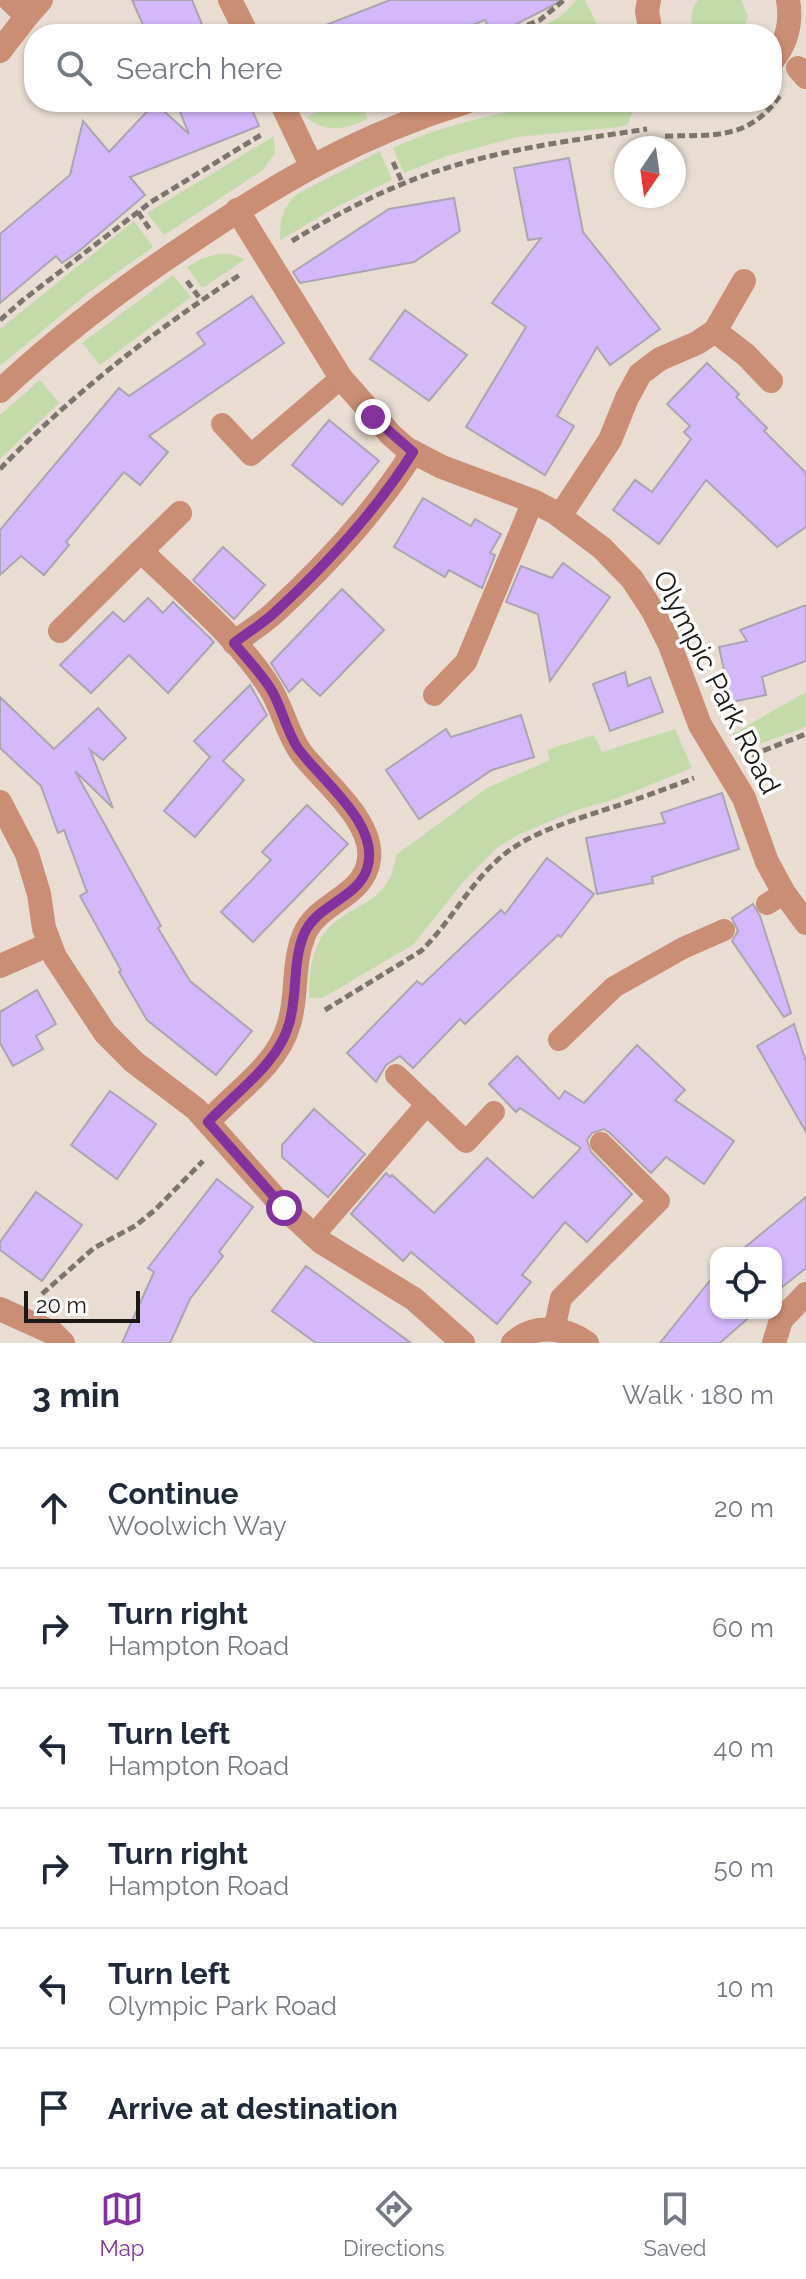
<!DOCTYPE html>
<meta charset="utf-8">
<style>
body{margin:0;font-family:Raleway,sans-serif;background:#f6f6f7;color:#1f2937}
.controls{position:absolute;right:24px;bottom:24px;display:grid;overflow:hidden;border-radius:16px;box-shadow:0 2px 6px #0004}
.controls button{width:72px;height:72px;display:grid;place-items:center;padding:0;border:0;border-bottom:2px solid #e0e1e3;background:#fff;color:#1f2937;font:40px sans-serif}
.compass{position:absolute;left:614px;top:136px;width:72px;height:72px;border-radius:50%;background:#fff;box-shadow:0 2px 6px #0004;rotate:193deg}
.scale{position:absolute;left:24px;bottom:20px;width:116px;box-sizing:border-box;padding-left:8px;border:4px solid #1b1713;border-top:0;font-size:22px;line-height:28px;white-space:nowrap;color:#1b1713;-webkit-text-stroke:6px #fff;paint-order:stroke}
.stop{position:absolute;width:24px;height:24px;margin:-18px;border:6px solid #8431a0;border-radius:50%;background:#fff}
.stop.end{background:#8431a0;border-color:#fff;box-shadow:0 2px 8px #0008}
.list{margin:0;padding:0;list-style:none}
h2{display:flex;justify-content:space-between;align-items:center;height:104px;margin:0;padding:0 32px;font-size:34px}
h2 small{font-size:26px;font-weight:400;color:#747a83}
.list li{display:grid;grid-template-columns:52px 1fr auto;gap:24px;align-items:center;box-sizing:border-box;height:120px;padding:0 32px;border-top:2px solid #e0e1e3}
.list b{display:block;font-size:30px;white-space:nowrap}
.list p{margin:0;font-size:26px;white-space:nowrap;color:#747a83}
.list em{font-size:26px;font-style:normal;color:#747a83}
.icon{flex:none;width:44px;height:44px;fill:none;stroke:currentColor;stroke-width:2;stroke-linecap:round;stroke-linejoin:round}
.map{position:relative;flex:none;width:806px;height:1343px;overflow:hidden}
.search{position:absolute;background:#fff;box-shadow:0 2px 6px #0004;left:24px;right:24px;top:24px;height:88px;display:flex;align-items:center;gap:20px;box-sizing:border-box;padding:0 28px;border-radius:32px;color:#747a83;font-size:30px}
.sheet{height:824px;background:#fff}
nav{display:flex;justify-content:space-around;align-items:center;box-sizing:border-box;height:112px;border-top:2px solid #e0e1e3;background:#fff;font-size:22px;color:#747a83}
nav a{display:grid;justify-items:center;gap:4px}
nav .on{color:#8431a0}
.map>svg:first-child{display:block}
</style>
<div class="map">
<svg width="806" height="1343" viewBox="0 0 806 1343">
<rect width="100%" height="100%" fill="#e9ddd2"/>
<g fill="#c3dba8">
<path d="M576,0H585L597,24L581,34H521C544,26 561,20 576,0Z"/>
<path d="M698,0H741L748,16L743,34H696C689,22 690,11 698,0Z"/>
<path d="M341,102H359L368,119C346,129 326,134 306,117Z"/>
<path d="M568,102H632L633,111L628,124L619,127L517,137L447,156L404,173L393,148C449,122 507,111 568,102Z"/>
<path d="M274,136L275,153L263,170L164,235L147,213Z"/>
<path d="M380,151L392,180L338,206L280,240C280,221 282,207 297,194Z"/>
<path d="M134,221L153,247L88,293L0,366V329Z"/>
<path d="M218,254H230L246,259L202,288L187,267L203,258Z"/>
<path d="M173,275L191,297L100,365L82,343Z"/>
<path d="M40,380L59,403L0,459V415Z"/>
<path d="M806,692V727L743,750L733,734Z"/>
<path d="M675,729L692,768L615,799L577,810L520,834L498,847L464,881L413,945L329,994L322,998H309C309,980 310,959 319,942C342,900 389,912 396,855L487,788L550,760L547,750L594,735L602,752Z"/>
</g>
<g fill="#d4b8fb" stroke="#aaa5b2" stroke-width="2">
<path d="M132,0H192L206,34H147Z"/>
<path d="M390,0H563L497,34H492L485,20L449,34H309L308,32Z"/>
<path d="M176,102H249L259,126L130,177L145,195L79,251L62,263L56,256L0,303V234L70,175L83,121L109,152L155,103L189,134Z"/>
<path d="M569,158L583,232L660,329L610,365L597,347L557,416L574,426L545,475L466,427L526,327L492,303L541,238L528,240L514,168Z"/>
<path d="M454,198L460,231L414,262L300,283L293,272L389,209Z"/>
<path d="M252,296L284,343L149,436L168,452L140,485L124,472L66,542L69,545L44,575L21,556L0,575V530L119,388L129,396L205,344L197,333Z"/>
<path d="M405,310L467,355L429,401L370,359Z"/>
<path d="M707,363L739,394L736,397L767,428L764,431L806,473V527L777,547L706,480L659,544L613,510L635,480L652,492L691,439L684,432L690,426L667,404Z"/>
<path d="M329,420L379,461L342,505L292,465Z"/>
<path d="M423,498L471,526L475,519L501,534L490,553L495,555L482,588L449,570L445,577L394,547Z"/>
<path d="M223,547L265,585L234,619L193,580Z"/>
<path d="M563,563L610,597L550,681L538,614L506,602L521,566L552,578Z"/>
<path d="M342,589L384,630L320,696L302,679L289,692L271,663Z"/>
<path d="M148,598L163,613L173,602L214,642L168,693L129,655L91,693L60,665L113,612L124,622Z"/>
<path d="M806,605V661L762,677L766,695L731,702L719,647L747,641L740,630Z"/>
<path d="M625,672L628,686L650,677L663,712L610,731L593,684Z"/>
<path d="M250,685L267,715L223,761L244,780L195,837L164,811L210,757L194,741Z"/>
<path d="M0,697L54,749L98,708L126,738L103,760L90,750L113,808L75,771L161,926L158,928L190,981L252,1031L216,1075L147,1020L119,972L121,970L80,896L87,892L64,830L58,833L41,786L0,748Z"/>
<path d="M521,715L534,757L492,770L419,819L386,770L446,729L451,737Z"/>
<path d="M722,793L739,849L652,877L653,883L597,894L586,838L665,823L661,813Z"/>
<path d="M307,805L348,844L253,942L221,912L271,860L262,852Z"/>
<path d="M547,858L594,894L561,937L558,935L465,1024L460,1019L413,1068L400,1056L386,1065L376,1082L347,1053L417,981L422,985L501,910L505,914Z"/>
<path d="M753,904L760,916L791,1013L784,1017L732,941L738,931L732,918Z"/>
<path d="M37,990L56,1024L36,1036L43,1049L13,1066L0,1043V1012Z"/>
<path d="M794,1024L806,1062V1132L757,1046Z"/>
<path d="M637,1045L685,1090L675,1100L734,1141L704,1184L666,1157L651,1173L610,1133L604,1129L592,1133L587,1140L591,1152L632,1194L587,1242L565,1222L522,1275L531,1282L497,1324L411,1252L403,1261L351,1214L386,1173L390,1177L392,1175L434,1213L487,1158L533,1198L581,1148L520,1108L516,1112L489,1084L517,1056L559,1099L565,1091L584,1103Z"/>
<path d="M110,1091L156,1124L117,1179L71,1145Z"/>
<path d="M314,1109L365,1154L328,1197L282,1157V1145Z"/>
<path d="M217,1179L253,1207L219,1252L223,1256L190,1299L170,1343H122L154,1272L148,1268Z"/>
<path d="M36,1192L82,1225L42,1281L0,1250V1242Z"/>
<path d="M806,1197V1268L776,1292V1253H738Z"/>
<path d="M306,1266L411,1343H316L272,1311Z"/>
<path d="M716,1273V1313H754L720,1343H660Z"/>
</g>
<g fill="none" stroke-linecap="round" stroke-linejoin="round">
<g stroke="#7c756d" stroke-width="5" stroke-dasharray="8 4" stroke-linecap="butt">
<path d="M505,34L540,20L564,0"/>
<path d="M665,136C715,135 750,140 781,94"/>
<path d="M393,162L403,184"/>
<path d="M138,212L151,231"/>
<path d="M292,241C341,211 398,182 453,166C516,147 583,139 647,129"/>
<path d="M187,281L201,300"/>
<path d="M0,320L23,300L151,202L261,135"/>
<path d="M0,469C72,394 154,331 241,274"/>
<path d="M752,755L806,734"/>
<path d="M325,1010L421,951C451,922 469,884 501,857C530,832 572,821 607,809C636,800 665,789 694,778"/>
<path d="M42,1294L94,1248L135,1226L155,1210L203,1161"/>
</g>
<g stroke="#c98e73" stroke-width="22">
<path d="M222,424L251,455L341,378"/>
<path d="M434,695L466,662L533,501"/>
<path d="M767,904L784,893"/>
<path d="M559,1040L614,987L683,948L724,930"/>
<path d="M396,1075L466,1142L494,1112"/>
<path d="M313,1236L427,1104"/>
<path d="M554,1330L561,1298L659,1201L601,1143"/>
</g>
<g stroke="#c98e73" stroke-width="24">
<path d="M10,0L27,16L41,0"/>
<path d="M230,0L247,34"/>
<path d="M649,0L647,11L651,34"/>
<path d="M0,51L27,16"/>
<path d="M772,61C787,43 792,23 788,0"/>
<path d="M798,68L806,77"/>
<path d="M281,102L311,165"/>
<path d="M237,210L341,378L391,435L407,449L442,467L533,501L554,512L602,548L632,579L653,611L670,645L700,725L744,798L767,862L784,893L806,923"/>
<path d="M715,331L746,355L771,381"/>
<path d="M0,391C59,336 123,287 191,242C282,180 360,135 466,102"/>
<path d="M560,516L610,440L627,398L640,374L660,359L697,343L715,331L744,281"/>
<path d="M141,551L180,513"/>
<path d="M60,631L141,551C184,593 239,638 270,688C283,709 287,734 302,754C323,781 374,821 369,859C365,897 317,902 304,935C292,964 298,995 289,1024C278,1065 235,1092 208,1122"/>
<path d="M234,643C247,633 262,624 274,613C325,566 376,511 413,452"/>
<path d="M0,802L27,854L39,894L44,928L55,957L105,1033L134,1062L196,1109L284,1208L321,1242L414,1299L463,1343"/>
<path d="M0,966L50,944"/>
<path d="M0,1309L53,1333L63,1343"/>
<path d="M513,1343C534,1323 564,1327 587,1343"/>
<path d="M774,1343L781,1320L806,1294"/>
</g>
</g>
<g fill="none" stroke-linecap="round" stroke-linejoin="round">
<path stroke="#8431a0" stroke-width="10" d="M284,1208L208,1122C236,1092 278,1064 289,1024C298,994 292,963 304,934C317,904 357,899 367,869C382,824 319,779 297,747C286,729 282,709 272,691C262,674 247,659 234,643C247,633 262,624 274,613C325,566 376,511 413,452L373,417"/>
</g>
<g text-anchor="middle" stroke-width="7" stroke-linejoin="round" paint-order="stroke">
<g font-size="28" fill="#1b1713" stroke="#fff">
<text transform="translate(717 682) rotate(63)" y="10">Olympic Park Road</text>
</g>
</g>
</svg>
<div class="controls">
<button><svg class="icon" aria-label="locate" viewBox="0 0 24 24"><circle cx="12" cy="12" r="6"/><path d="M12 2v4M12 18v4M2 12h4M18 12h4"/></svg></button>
</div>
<svg class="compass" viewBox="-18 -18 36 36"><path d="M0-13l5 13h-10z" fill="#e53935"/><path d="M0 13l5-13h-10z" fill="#747a83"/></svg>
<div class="scale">20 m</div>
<div class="stop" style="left:284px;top:1208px"></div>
<div class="stop end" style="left:373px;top:417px"></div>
<div class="search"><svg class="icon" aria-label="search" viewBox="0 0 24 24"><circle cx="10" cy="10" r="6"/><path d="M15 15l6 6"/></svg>Search here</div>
</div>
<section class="sheet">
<h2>3 min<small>Walk · 180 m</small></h2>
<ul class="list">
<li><svg class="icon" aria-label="ahead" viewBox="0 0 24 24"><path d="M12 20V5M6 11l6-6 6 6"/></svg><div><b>Continue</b><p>Woolwich Way</p></div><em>20 m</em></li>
<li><svg class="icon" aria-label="right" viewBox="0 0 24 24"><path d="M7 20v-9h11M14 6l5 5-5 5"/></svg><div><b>Turn right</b><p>Hampton Road</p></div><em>60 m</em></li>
<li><svg class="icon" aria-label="left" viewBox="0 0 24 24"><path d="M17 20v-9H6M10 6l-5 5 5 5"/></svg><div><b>Turn left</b><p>Hampton Road</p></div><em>40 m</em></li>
<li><svg class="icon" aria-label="right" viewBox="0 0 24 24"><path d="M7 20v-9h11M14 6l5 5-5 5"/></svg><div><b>Turn right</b><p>Hampton Road</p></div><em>50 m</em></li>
<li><svg class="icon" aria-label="left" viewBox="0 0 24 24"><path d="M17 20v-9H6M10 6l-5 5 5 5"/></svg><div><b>Turn left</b><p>Olympic Park Road</p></div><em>10 m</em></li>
<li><svg class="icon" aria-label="arrive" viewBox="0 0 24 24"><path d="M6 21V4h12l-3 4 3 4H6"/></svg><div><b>Arrive at destination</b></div></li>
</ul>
</section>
<nav>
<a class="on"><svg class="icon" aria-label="map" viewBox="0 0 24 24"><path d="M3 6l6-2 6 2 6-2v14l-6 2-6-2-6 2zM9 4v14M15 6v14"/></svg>Map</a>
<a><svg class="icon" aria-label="directions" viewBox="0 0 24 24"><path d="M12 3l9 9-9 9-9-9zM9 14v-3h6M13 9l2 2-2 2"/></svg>Directions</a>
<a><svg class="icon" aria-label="saved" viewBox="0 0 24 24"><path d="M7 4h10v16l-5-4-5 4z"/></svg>Saved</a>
</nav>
